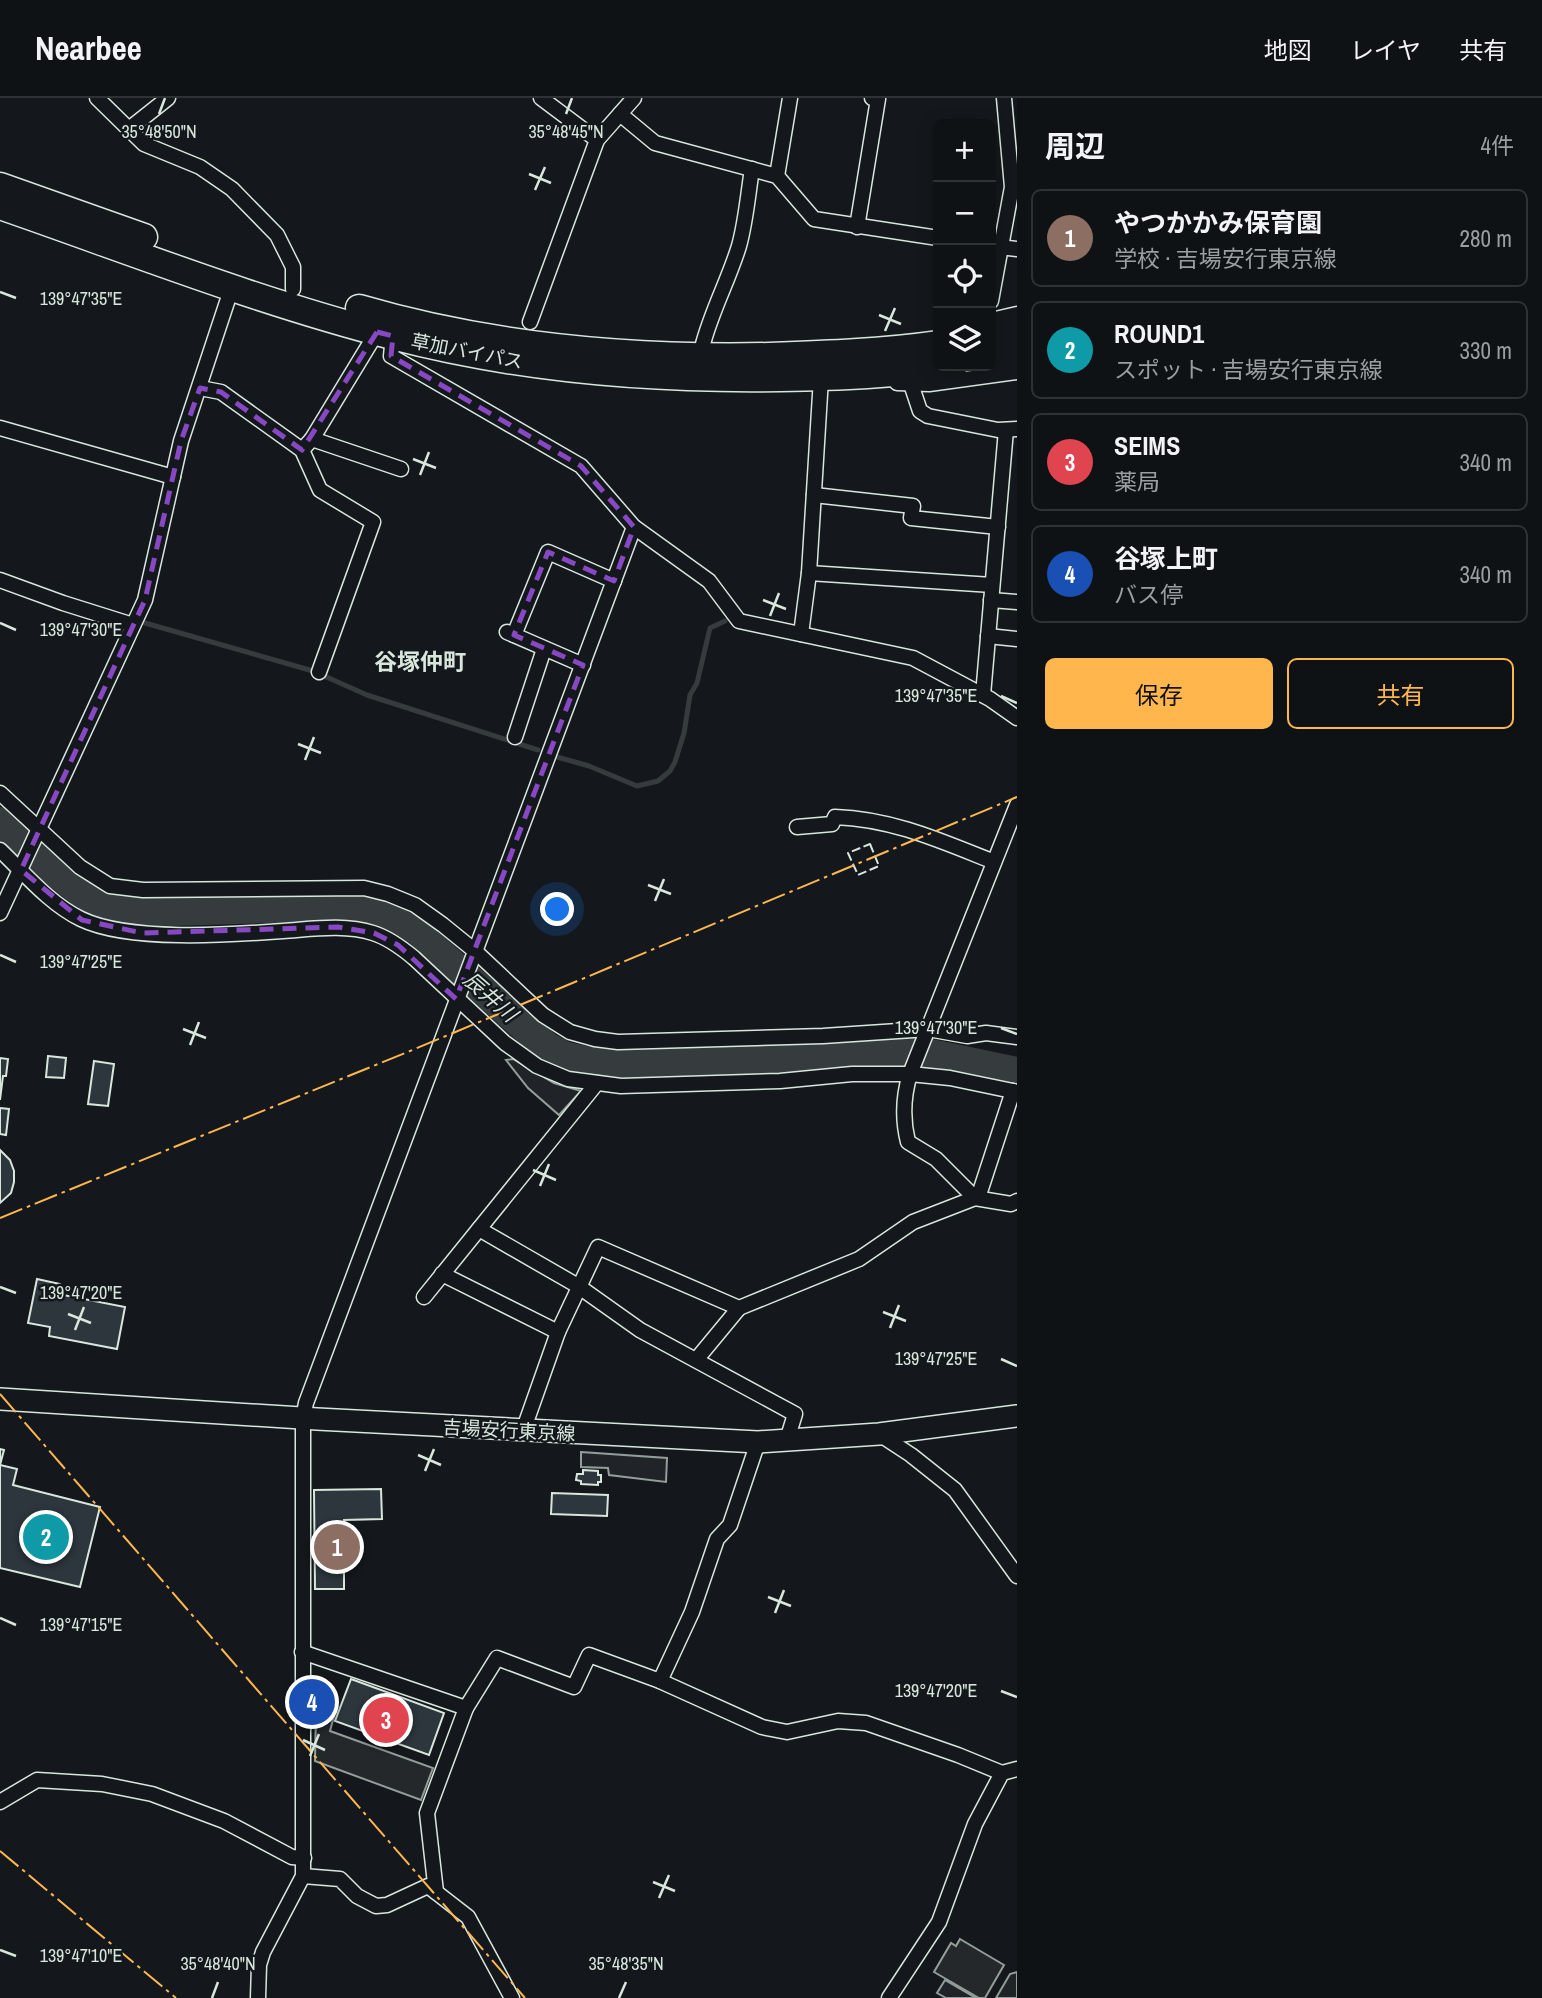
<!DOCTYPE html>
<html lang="ja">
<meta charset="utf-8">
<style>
body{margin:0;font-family:"Archivo Narrow","Noto Sans JP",sans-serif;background:#1d2022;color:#f1f3f6}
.controls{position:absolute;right:21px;top:21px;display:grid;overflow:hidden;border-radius:10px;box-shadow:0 4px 18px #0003}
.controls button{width:63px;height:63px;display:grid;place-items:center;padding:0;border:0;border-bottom:2px solid #2f3234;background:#0f1215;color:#f1f3f6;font:35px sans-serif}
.you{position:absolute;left:558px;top:812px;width:24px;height:24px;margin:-18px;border:5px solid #fff;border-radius:50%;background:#1a73e8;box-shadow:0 0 0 10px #1a73e833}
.badge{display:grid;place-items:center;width:46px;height:46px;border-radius:50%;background:#ffb74d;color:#fff;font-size:23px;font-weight:700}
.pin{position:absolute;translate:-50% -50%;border:4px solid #fff;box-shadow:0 2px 7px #0006}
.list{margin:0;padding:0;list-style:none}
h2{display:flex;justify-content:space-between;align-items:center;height:91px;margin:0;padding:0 28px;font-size:30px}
h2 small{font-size:23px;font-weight:400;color:#9b9ea0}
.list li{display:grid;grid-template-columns:46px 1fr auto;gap:21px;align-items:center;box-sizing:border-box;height:98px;margin:0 14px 14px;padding:0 14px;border:2px solid #2f3234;border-radius:10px}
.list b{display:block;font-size:26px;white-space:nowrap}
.list p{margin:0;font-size:23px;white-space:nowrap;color:#9b9ea0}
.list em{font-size:23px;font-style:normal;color:#9b9ea0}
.actions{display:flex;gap:14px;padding:21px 28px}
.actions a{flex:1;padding:16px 0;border:2px solid #ffb74d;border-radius:10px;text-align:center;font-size:24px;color:#ffb74d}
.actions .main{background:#ffb74d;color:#111}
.icon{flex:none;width:38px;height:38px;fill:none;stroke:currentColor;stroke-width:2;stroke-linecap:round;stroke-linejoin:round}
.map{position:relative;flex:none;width:1017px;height:1900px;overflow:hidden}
header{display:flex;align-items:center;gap:42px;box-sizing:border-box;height:98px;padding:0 35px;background:#0f1215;border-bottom:2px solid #2f3234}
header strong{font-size:33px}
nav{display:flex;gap:38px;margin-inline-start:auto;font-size:24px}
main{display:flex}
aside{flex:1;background:#0f1215}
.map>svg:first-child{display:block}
</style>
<header>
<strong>Nearbee</strong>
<nav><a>地図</a><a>レイヤ</a><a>共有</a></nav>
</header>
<main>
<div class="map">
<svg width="1017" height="1900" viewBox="0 0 1017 1900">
<rect width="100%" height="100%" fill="#14181c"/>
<g fill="#202428" stroke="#939e99" stroke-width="2">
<path d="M513,961L554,985L581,993L559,1017L528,990L506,962Z"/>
<path d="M581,1354L667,1360L666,1384L609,1377L608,1370L581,1369Z"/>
<path d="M1017,1874V1900H996L1010,1876Z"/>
<path d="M945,1882L976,1900H946L937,1895Z"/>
</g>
<g fill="#24282b" stroke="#939e99" stroke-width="2">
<path d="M316,1612L334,1618L330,1633L433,1670L421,1702L315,1663Z"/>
<path d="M960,1841L1004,1867L985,1900H979L934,1874L951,1845L956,1848Z"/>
</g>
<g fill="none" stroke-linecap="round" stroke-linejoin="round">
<g stroke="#363b3e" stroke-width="5">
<path d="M145,525L313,573L367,597L538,652"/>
<path d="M557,659L589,668L637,688L658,683L670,673L675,664L684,635L690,597L697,585L710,530L725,523"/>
</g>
<path stroke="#363b3e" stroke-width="30" d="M0,724L43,764L87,799L104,807L127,811L171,813L345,808L389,819L419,837L546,948L564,958L585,963L625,965L720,964L901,954L926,955L1017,974"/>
</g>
<g fill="#2c363c" stroke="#d8e6dc" stroke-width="2">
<path d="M48,958L66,960L64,980L46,979Z"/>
<path d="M0,960L8,961L6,978H3L0,1002Z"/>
<path d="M94,963L114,966L108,1008L88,1006Z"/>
<path d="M0,1010L9,1011L6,1037L0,1036Z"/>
<path d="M0,1052L10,1062L14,1073V1084L11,1095L0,1105Z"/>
<path d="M37,1181L60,1186L58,1196L125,1209L117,1251L49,1238L50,1229L28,1225Z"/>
<path d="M0,1351L4,1352L0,1367L17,1371L13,1387L100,1409L80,1489L0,1470Z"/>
<path d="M583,1372L598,1373V1377H601V1384H598V1387L581,1386V1383L576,1382L577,1376H583Z"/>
<path d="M381,1391L382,1421L344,1422V1491H315L314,1392Z"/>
<path d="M552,1395L608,1397L607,1418L551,1416Z"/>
<path d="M351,1581L444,1615L429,1657L335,1623Z"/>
</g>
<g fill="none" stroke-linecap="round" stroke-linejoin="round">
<defs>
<g id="street">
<path d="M97,0L144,46L200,69L232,91L277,137L293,169V191"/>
<path d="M541,0L597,42"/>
<path d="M620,16L655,45L777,78L814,121L938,140"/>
<path d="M129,31L168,0"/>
<path d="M777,78L790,0"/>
<path d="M857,129L878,1L872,0"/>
<path d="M991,148L1017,151"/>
<path d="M991,203L1012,89L1004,0"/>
<path d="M991,222L1017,216"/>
<path d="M530,224L597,42L634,0"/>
<path d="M393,238L391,258L581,368L634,429L709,483L739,523L913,560L990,601L1017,620"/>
<path d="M703,246C712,212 729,181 739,148C746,123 748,96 752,71"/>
<path d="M897,285L929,286L1017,274"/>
<path d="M911,286L920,313L928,318L998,332L1017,331"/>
<path d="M200,290L221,294L302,352L320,392L373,424L319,574"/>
<path d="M0,330L173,379"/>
<path d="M312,341L401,371"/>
<path d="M302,352L312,341L377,234"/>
<path d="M814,397L913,408L911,420L998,429"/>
<path d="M809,475L992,487"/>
<path d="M0,482L63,505L133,527"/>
<path d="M991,502L1017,504"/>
<path d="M507,534L583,567"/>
<path d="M801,536L809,475L821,280"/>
<path d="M514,537L548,454L614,483"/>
<path d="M988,538L1017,541"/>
<path d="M983,597L1006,332"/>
<path d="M515,639L544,551"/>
<path d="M0,695L80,769L110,788L143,792L364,790L388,796L415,807L443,827L475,853L543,917L570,934L595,941L618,944L823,938L928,931L967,938L986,935L1017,939"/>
<path d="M1017,707L910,976C903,999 902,1020 908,1044L936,1061L975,1100L1011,1106L1017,1103"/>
<path d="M797,729L832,726L835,719C893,721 941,743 994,764"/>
<path d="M0,752C24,775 50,806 81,821C129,844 229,837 283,833C313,831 344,826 373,835C389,840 402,850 414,860L505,945L537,968L568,981L621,988L780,983L852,976H910L950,980L1017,994"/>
<path d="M0,815L145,502L181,343L232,189"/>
<path d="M978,1100L1013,993"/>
<path d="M479,1131L578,1188L640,1232L795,1316L787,1342"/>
<path d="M442,1176L558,1234"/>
<path d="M424,1199L597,985"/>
<path d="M696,1262L739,1210"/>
<path d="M523,1333L558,1234L598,1149L739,1210L859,1161L913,1124L975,1100"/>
<path d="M879,1336L911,1357L955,1392L1017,1478"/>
<path d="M302,1554L466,1610L497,1560L574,1589L589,1557L660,1583L762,1629L787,1634L838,1623L866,1625L958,1657L1002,1675"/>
<path d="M660,1583L692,1514L717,1441L730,1427L758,1344"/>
<path d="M0,1704L37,1682L102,1686L152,1696L224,1723L292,1759L304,1760"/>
<path d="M303,1778L340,1781L357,1798L376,1808L387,1807L428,1788L468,1819L512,1900"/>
<path d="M436,1794L427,1715L466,1610"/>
<path d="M258,1900L259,1867L263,1854L303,1778V1320L306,1305L634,429"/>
<path d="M889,1900L939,1824L975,1726L1002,1675L1017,1671"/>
</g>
<path id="secondary" d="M0,1301L317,1321L758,1344L879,1336L1017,1318"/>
<g id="highway">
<path d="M0,88L144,139"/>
<path d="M0,108C130,153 259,204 392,238C518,271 650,282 780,280C838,279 896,277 954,268"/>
<path d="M359,210C492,249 632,261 769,258C826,256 882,254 938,246"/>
<path d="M991,238L1017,234"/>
<path d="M991,261L1017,257"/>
</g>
</defs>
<use href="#street" stroke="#d8e6dc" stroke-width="17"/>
<use href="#secondary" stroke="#d8e6dc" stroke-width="24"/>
<use href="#highway" stroke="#d8e6dc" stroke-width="29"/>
<use href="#street" stroke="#14181c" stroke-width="14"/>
<use href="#secondary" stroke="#14181c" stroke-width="21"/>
<use href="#highway" stroke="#14181c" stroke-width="26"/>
<path stroke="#d8e6dc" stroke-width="2" stroke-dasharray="9 3.5" stroke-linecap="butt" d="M870,746L879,768L858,777L848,755Z"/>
<g stroke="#ffb74d" stroke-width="2" stroke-dasharray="24 5 3.5 5" stroke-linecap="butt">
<path d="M0,1120L410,953L1017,699"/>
<path d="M0,1296L525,1900"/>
<path d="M0,1753L176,1900"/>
</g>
</g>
<path fill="none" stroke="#8948c3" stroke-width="5" stroke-dasharray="14 9" stroke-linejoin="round" d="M377,234L393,238L391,258L581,368L634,429L614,483L548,454L514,537L583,567L456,901L398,847L374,835L338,829L142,835L82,822L21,772L145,502L181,343L200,290L221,294L302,352Z"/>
<path fill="none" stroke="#d8e6dc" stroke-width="2.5" d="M159,16L165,0M566,16L572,0M529,76L551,85M535,92L545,69M0,194L16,200M879,217L901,226M885,233L895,210M413,361L436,370M420,377L429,354M763,502L786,511M770,518L779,495M0,525L16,532M1001,598L1017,605M298,646L321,655M305,662L314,639M648,787L671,796M655,803L664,781M0,857L16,864M1001,930L1017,936M183,931L206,940M190,947L199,924M533,1072L556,1082M540,1088L549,1066M0,1189L16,1195M883,1214L906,1223M68,1216L91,1225M890,1230L899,1207M75,1232L84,1209M1001,1261L1017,1268M418,1357L441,1367M425,1373L434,1351M768,1499L791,1508M775,1515L784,1492M0,1520L16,1527M1001,1593L1017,1599M303,1642L325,1652M310,1658L319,1636M653,1784L675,1793M659,1800L669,1777M0,1852L16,1858M212,1900L218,1884M619,1900L626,1884"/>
<g text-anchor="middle" stroke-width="5" stroke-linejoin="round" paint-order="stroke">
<g font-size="19" fill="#d8e6dc" stroke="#14181c">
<text transform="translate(467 253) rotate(11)" y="7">草加バイパス</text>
<text transform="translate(509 1332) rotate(3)" y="7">吉場安行東京線</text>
</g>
<g font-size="21" font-style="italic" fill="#d8e6dc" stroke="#14181c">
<text transform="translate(490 899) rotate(41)" y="7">辰井川</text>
</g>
<g font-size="23" font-weight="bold" fill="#d8e6dc" stroke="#14181c">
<text x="420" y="572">谷塚仲町</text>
</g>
</g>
<g font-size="18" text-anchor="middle" fill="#d8e6dc" stroke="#14181c" stroke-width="5" stroke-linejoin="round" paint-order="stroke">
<text x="159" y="40">35°48'50"N</text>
<text x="566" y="40">35°48'45"N</text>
<text x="81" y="207">139°47'35"E</text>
<text x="81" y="538">139°47'30"E</text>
<text x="936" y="604">139°47'35"E</text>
<text x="81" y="870">139°47'25"E</text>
<text x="936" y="936">139°47'30"E</text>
<text x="81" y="1201">139°47'20"E</text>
<text x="936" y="1267">139°47'25"E</text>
<text x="81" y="1533">139°47'15"E</text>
<text x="936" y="1599">139°47'20"E</text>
<text x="81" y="1864">139°47'10"E</text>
<text x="218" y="1872">35°48'40"N</text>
<text x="626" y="1872">35°48'35"N</text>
</g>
</svg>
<div class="controls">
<button>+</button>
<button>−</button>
<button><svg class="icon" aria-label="locate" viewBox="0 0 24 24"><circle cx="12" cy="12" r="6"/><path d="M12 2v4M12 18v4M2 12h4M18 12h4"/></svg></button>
<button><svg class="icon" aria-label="layers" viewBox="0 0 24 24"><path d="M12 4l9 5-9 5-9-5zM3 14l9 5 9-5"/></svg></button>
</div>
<div class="you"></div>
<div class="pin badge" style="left:337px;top:1449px;background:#8d6e63">1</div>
<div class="pin badge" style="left:46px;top:1439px;background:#0f9aa8">2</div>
<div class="pin badge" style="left:386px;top:1622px;background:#e0444e">3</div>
<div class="pin badge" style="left:312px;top:1604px;background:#1a4fb4">4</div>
</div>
<aside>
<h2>周辺<small>4件</small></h2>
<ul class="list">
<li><span class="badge" style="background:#8d6e63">1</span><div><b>やつかかみ保育園</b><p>学校 · 吉場安行東京線</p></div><em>280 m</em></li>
<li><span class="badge" style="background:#0f9aa8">2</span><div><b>ROUND1</b><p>スポット · 吉場安行東京線</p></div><em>330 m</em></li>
<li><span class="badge" style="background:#e0444e">3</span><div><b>SEIMS</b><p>薬局</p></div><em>340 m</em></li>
<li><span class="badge" style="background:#1a4fb4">4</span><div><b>谷塚上町</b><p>バス停</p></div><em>340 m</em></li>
</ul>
<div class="actions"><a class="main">保存</a><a>共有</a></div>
</aside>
</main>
